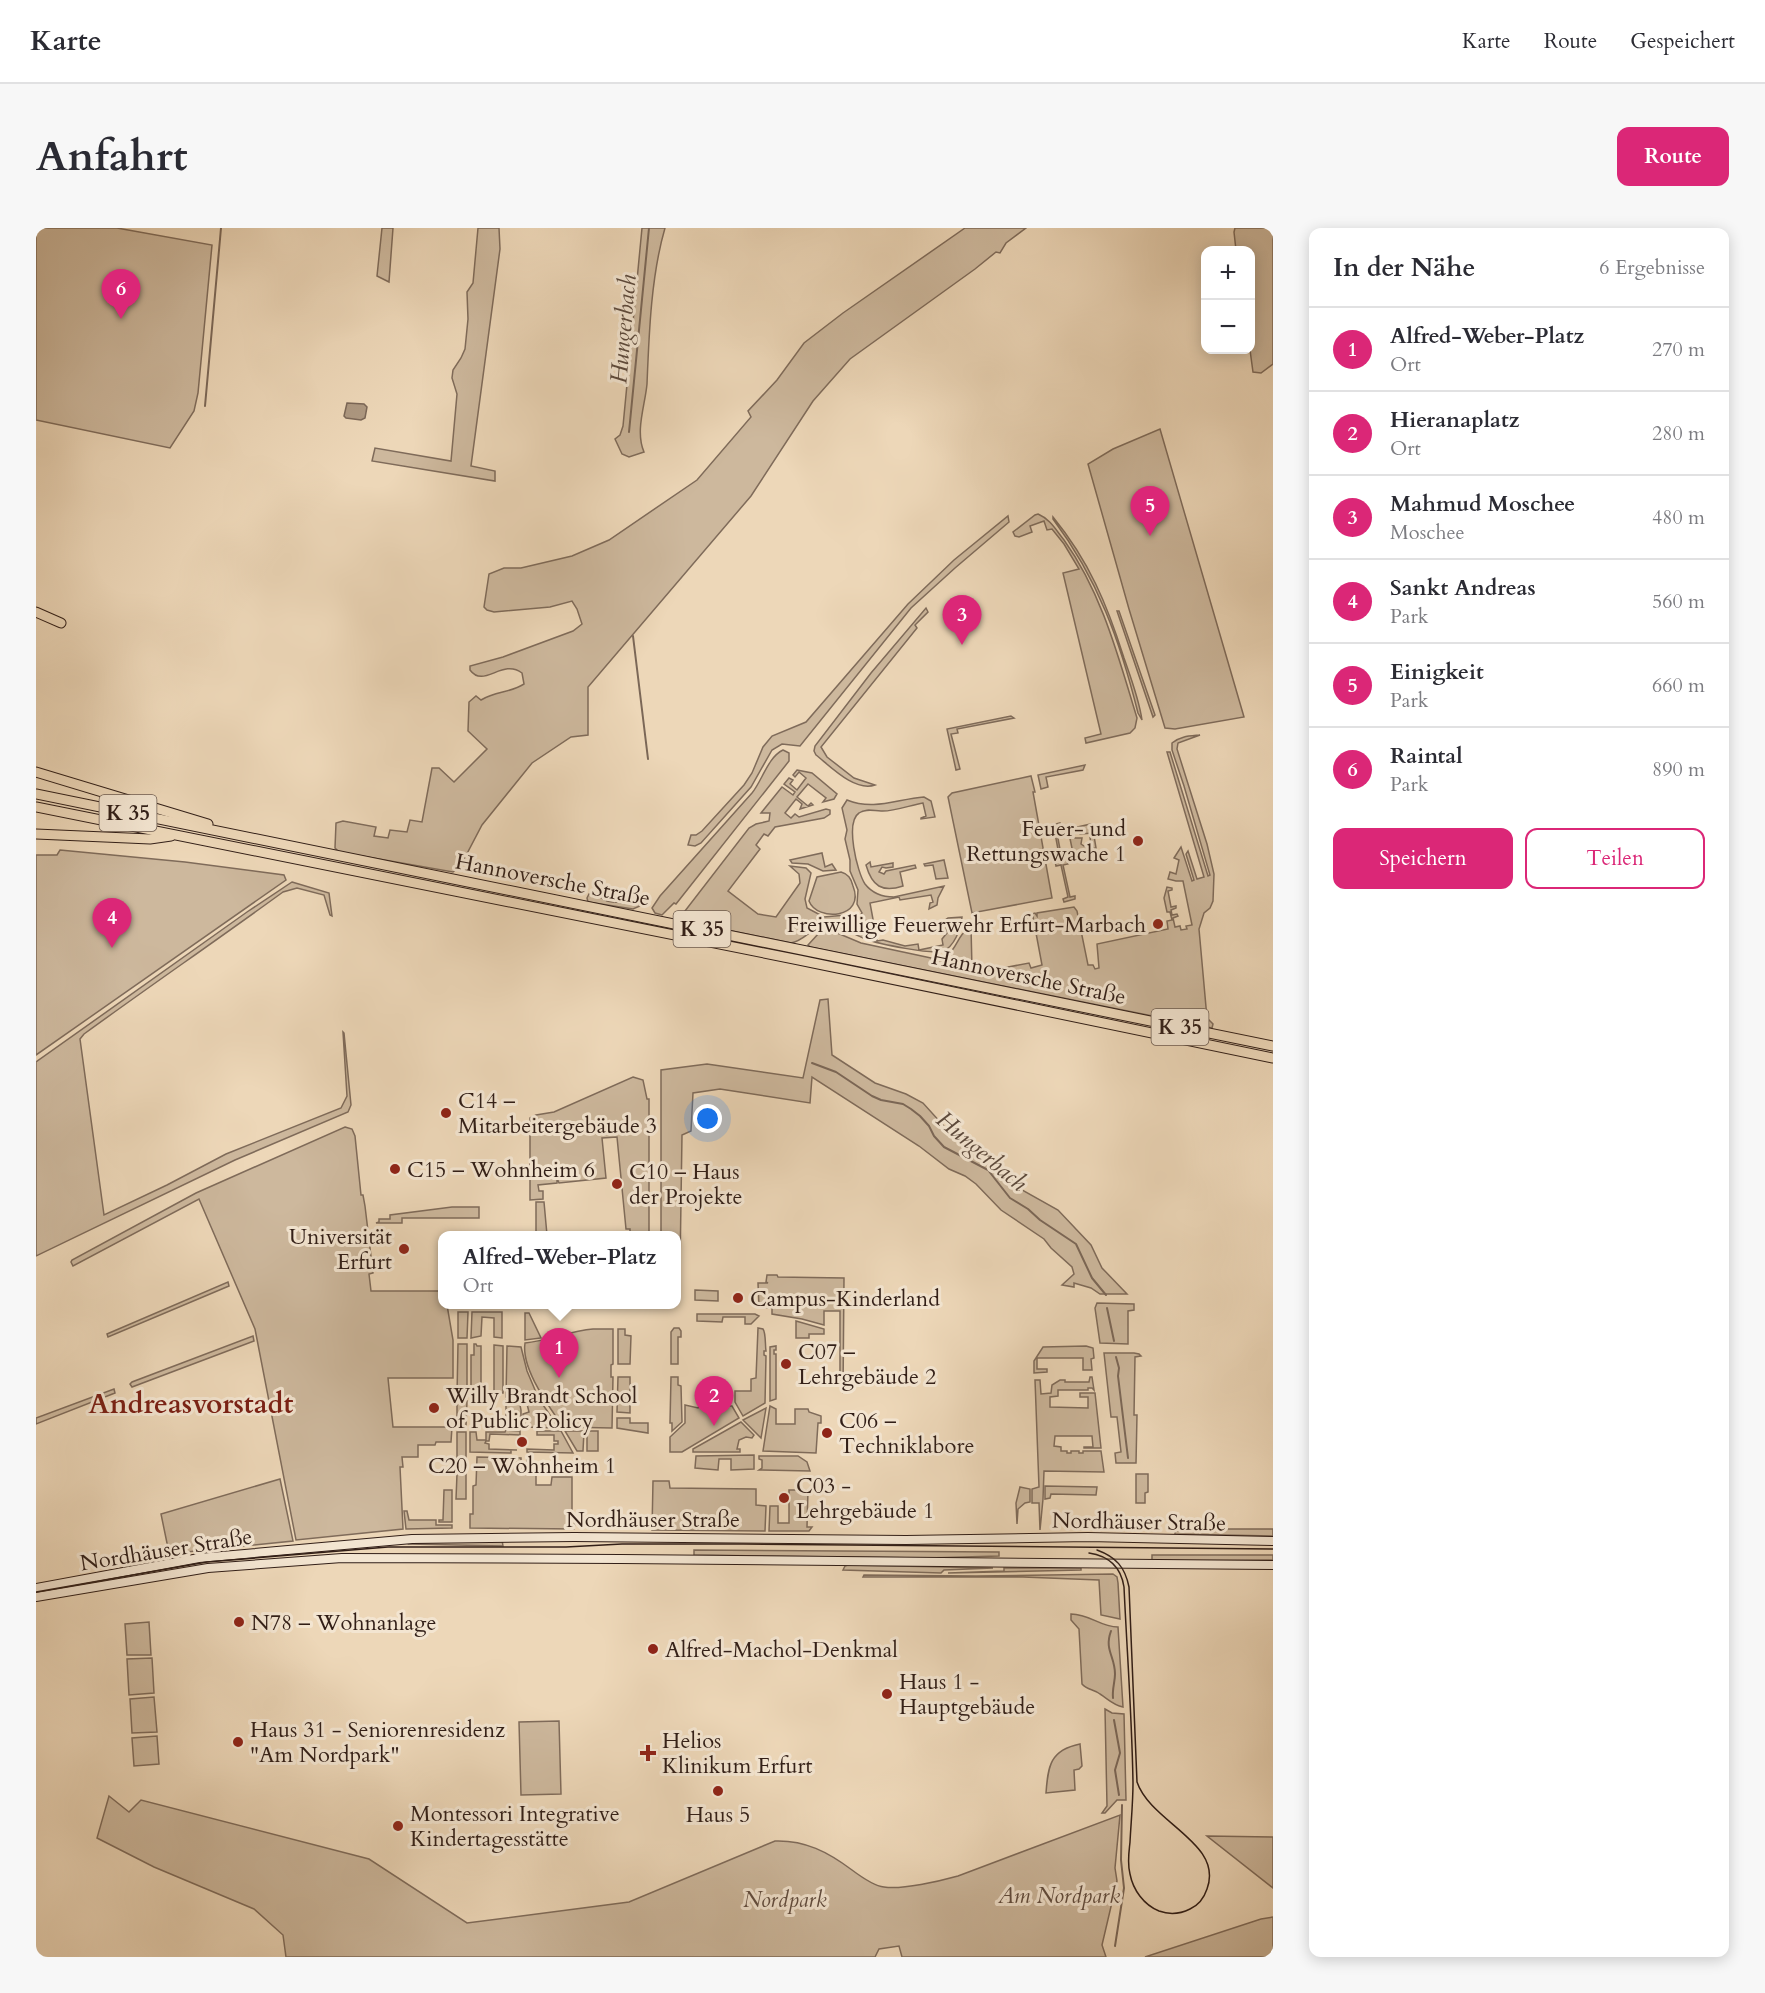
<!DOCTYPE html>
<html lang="de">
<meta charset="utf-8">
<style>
body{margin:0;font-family:Cardo,serif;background:#f7f7f7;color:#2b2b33}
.controls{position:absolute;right:18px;top:18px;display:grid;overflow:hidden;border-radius:12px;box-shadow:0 3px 15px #0003}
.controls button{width:54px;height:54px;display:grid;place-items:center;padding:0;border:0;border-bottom:2px solid #e1e1e2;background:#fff;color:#2b2b33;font:30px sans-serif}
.you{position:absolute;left:672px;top:891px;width:21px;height:21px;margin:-15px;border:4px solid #fff;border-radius:50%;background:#1a73e8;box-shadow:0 0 0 9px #1a73e833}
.badge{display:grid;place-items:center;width:39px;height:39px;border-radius:50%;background:#db2777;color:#fff;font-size:20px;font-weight:700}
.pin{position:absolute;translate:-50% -50px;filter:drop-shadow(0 2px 3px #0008)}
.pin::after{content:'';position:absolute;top:32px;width:21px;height:18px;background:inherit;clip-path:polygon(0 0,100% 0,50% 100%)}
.popup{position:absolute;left:402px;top:1003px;width:243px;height:78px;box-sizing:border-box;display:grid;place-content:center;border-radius:12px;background:#fff;filter:drop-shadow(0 2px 4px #0005);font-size:20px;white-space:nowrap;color:#7c7c81}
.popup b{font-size:22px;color:#2b2b33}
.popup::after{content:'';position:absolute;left:50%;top:100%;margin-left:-12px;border:12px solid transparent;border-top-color:#fff}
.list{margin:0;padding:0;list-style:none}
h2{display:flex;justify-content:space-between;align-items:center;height:78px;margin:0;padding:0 24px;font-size:26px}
h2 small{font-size:20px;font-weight:400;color:#7c7c81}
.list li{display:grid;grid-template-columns:39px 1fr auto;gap:18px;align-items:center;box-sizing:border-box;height:84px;padding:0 24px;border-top:2px solid #e1e1e2}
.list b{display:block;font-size:22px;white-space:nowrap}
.list p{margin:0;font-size:20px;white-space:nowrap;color:#7c7c81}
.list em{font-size:20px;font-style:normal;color:#7c7c81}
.actions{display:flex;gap:12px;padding:18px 24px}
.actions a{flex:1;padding:14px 0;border:2px solid #db2777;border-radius:12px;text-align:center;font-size:21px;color:#db2777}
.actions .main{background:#db2777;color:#fff}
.map{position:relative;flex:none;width:1237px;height:1729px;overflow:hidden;border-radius:12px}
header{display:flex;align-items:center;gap:36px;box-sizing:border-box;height:84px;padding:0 30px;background:#fff;border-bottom:2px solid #e1e1e2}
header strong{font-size:28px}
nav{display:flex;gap:33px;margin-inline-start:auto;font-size:21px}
.intro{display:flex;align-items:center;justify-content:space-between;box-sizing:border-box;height:144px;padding:0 36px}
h1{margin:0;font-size:42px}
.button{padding:15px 27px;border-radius:12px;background:#db2777;color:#fff;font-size:21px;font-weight:700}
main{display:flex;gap:36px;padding:0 36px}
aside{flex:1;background:#fff;border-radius:12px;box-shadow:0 3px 15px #0003}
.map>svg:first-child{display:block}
</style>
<header>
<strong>Karte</strong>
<nav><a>Karte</a><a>Route</a><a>Gespeichert</a></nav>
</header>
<div class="intro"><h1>Anfahrt</h1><a class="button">Route</a></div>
<main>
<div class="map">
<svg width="1237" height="1729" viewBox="0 0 1237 1729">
<rect width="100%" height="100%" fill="#edd7b8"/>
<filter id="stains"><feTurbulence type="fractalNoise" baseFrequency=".00333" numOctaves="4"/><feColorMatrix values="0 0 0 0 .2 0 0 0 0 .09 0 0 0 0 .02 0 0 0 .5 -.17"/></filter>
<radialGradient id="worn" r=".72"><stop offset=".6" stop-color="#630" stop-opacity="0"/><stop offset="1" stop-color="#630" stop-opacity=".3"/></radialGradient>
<g fill="#cdb89d" stroke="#7f6b5a" stroke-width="1.5">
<path d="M0,0H81L176,17L162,165L158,183L134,220L0,192Z"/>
<path d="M346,0H357L353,54L341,48Z"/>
<path d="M442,0H463L464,21L435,238L459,243V253L336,233L339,220L415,233L421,166L416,150L417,142L425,130L429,121L432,91L431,64L437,55Z"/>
<path d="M606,0H629C615,48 613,106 611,156C609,178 599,203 608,224L593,229L586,226L579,211L584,207L587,198Z"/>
<path d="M929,0H990L970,15L964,25L960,24L939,41L814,131L777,173L715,268L552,459V507L535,509L496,535L446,597L425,637L417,644L303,624L299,620L300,595L307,593L340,599L338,608L352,610L354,602L371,604L374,592L386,594L396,540H403L418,554L451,521L432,503L433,474L440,468L445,472C460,463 474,465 488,456L486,445C466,430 448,461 434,442V438L467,429L537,403L546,396L541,381L536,373L514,379L458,384L451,382L448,379L453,346L468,340H485L536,328L573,312L661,252L715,189L712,183L741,152L768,115L807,85Z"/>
<path d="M1199,0H1237V136L1225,145L1217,144L1214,122V22H1200L1198,4Z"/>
<path d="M1124,201L1208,489L1139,501L1129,500L1093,381L1052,236L1077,221Z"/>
<path d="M1002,286C1014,291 1020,302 1028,312C1066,365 1082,428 1101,490L1099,500L1094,505L1050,515L1049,510L1065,506L1027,345L1043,341L1028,316L1016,301L1011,302L1008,293L994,298L996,304L983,309L979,308L977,304L999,287Z"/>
<path d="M972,288L973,294L919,340L875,380L764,518L746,516L736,522L715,559L665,615L659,618L652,617L655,607H660L666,603L708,557L716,545L727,519L736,508L770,494L872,376L918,332Z"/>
<path d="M1017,289C1053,333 1071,376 1088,430C1095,450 1103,471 1106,492L1102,485C1084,413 1062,351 1017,291Z"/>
<path d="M890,380L892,384L879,397L881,400L785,519L791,529L818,550L839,557C819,564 795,539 780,527L778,523L779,518L835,445Z"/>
<path d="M1081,383H1083L1119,487L1117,489Z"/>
<path d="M975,488L978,490L921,501L922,505L915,506L924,541L920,542L911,501Z"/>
<path d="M1164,507L1142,515L1141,521L1171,616L1178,646L1177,673L1174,680L1168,685L1163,701L1171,790L1177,796L1176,800L774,719L772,717L783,705L799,704L825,715L895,730C924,731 916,709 935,699L936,740L957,742L993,735L995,740L1006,737L997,689L992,690V687L999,685L1001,688V685L1038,679L1041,683L1052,737H1057L1059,741L1063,740L1061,716L1132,701L1131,693L1136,692L1134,684H1131L1128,670L1131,659L1136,660V662L1132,663L1135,679L1140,678V680L1135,682L1136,687L1141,686L1142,688L1137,690L1139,699L1144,698L1145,702L1151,701L1150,698L1156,697L1147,653H1140L1132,651L1134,644L1140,646L1143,632L1138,630L1145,619L1156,653L1158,652L1150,626L1152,623L1161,651L1168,649L1131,524H1134L1172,648L1174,647L1148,558L1136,522V515C1144,508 1154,508 1164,507Z"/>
<path d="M747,522L753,525V533L640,676L638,675L626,687L619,685L616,680L624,668L716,565C726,553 732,529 747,522Z"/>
<path d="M1049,537L1047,542L1010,549L1012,559L1005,561L1002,547Z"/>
<path d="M761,542L776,545L801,566L798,571L787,574L790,570L772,556L761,569L772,578L775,575L777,577L764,581L766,576L760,571L749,585L755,590L759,586L763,589L790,581L794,582V586L788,590L739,599L732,608L728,606L720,617L724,621L692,663L722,686L740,689L764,655L763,646L754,638L770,640L775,645L769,671L771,680L788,689L810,687L813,693L823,689L826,685L821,676L822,662L814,643V632L809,611L811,602L806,580L811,572C838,583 861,571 888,569L895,573L899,589L885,591V590L890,588L887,575C875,577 856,584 845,583C838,583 830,580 823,585C809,594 821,644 829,656C836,665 847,669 858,669L908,658L902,670L901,677L893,681L894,675L897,674L895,667L864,672L863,669L834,675L841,713L847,712L869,718L882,716L883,722L907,717L906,711L911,705L909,692L912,690L926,689C925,701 918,719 907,723C897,727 842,716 830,711C817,707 806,697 791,697C776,698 769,713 755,715L642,692L713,600L720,596L733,593L734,585H725L746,559L757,567L759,564L748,556L753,550L757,552L754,556L761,562L770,550L763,544L759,549L757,547Z"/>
<path d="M995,548L999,564H997L1016,670L936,685L912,569L916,565Z"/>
<path d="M1024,595L1025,598L1020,600L1026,632L1031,631L1032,636L1027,637L1034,669L1039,668V671L1028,674L1027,671L1032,669L1025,637L1020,638L1019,633L1024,632L1018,600L1013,601L1012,598Z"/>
<path d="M1055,596L1057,605L1044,606L1042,602L1037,603L1036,607L1039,610H1046L1045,616L1048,618L1055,617L1054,609L1058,608L1060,620L1037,625L1032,601Z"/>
<path d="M24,622L149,634L248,647L250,652L0,827V627H21Z"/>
<path d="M786,625L789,639L796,636L800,642L787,643L772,636L756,635L754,632Z"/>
<path d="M908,632L912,650L900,651L897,637L889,638L888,636Z"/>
<path d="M834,634L835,639L857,635V639L850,640L846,639L843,644L848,646L850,643L879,637L880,640L864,644L867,658C846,665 836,658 830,637Z"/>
<path d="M805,644C812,646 815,650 817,658C830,691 781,694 773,673L781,649Z"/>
<path d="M256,654L293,665L296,688L294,687L288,667L261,660L247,664C181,712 114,758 48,806L44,811L68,987L131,957L190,926L305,880L311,868L307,804L308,805L315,877L312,884L199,932L0,1028V834L211,684Z"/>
<path d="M553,666C562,666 564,670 571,673C581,676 592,673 602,675L604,678L597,681L552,674L551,670Z"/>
<path d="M792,771L796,827L839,855L870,866L887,875L915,906L957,933L986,962L1022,982L1055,1017L1066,1040L1091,1066H1064L1055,1060L1038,1055V1059L1026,1057L1038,1046L1036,1039L1015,1020L1008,1011L965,982L940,956L929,948L913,941L883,918L776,849L774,875L684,861L657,865L655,903L646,907L644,1039H640V1008L625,1007V842L671,836L767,850L784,772Z"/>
<path d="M597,849L607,852L611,871H613V1007H581L594,1005V1001H590L581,909L566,910L570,950L523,955L521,950V955L502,957L503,963H507V971L494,972V890L500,887L518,884Z"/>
<path d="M309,899L316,901L319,908L325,967H327L329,978L337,1045L333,1046L335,1063H406V1076L411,1077L417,1112V1150H352L357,1199H416L415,1214H400L399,1217H382V1229H366L367,1239H364L367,1301L260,1312L219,1101L163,971L37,1038L35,1034L36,1032L160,965Z"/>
<path d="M500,974H508L511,1007H500Z"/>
<path d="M416,979H443V990H366V995H340L343,994V991H354V987Z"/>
<path d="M731,1047H741L742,1049L808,1050L807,1165L804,1156V1083H788V1097L766,1091L736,1086V1080L723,1079L722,1055H732L730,1054Z"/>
<path d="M192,1054L193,1058L72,1109L71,1106Z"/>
<path d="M659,1062L682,1063V1073L659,1072Z"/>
<path d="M1061,1075L1098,1076V1082L1092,1083V1116L1064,1115L1059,1080Z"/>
<path d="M422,1084H432L431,1110H422Z"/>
<path d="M436,1084H466V1110L458,1109V1090L446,1089L445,1108L435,1110Z"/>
<path d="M489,1085H493L505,1110L489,1112Z"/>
<path d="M661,1086H719L723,1088L715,1096H709V1089H687L686,1094L661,1093Z"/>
<path d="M760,1093L788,1101V1106H773V1110H760Z"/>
<path d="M638,1100H643L645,1103V1109H642V1136H635V1104Z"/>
<path d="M722,1100L727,1101C730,1105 729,1117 730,1123H728V1127L730,1128L729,1175L707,1188L699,1174V1163H715V1151L720,1150Z"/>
<path d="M557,1101H577V1136L575,1137V1149H577L576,1200L527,1199C513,1178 485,1141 489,1115C512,1113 533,1103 557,1101Z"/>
<path d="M582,1101H589V1107L595,1108L594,1136H582Z"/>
<path d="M217,1108L218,1113L96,1159L94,1156L96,1154Z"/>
<path d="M422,1116H431V1167H421Z"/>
<path d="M438,1116H440L441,1118H445V1165L435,1167V1127H438Z"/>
<path d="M458,1117L467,1118V1165H461L460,1167H458Z"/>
<path d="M471,1118L485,1119L491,1143L502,1169H470Z"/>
<path d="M740,1118V1122H738V1126H740V1171L734,1173V1119Z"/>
<path d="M1050,1118L1057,1120L1058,1130L1055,1131L1056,1142H1047V1130H1001V1141H1011V1144L998,1145V1133L1007,1119Z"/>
<path d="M1098,1125L1103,1126L1105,1128L1099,1129L1098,1187H1101L1100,1235H1080L1079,1225L1085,1224L1081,1189H1075L1068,1125Z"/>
<path d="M582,1149H594V1185L581,1184Z"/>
<path d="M635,1149H642V1157L645,1158L646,1194L636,1203V1195H634Z"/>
<path d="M1054,1149H1056L1058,1162L1056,1160H1052V1162H1022V1168L1014,1169V1179L1052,1180V1169H1044V1165H1059L1065,1220H1048V1219H1057L1056,1208H1019L1018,1218L1025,1219V1223H1031V1225H1035V1223H1043V1225H1047V1223H1065L1068,1244L1008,1243L1007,1271L1004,1302L1003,1275H996V1261L1003,1259L999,1152H1004L1005,1166L1015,1165L1016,1157L1024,1152H1029V1154H1053Z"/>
<path d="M78,1161L79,1165L0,1196V1190Z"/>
<path d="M421,1172L431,1173L430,1198H421Z"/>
<path d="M470,1172H483L485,1182V1199H470Z"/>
<path d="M486,1172L505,1174L523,1200L487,1199V1186L493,1184L491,1176L486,1177Z"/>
<path d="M649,1177L662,1180L663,1178H676V1180H679L680,1178H696L703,1190L646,1224H634V1209L649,1195Z"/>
<path d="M734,1178L740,1181V1196H759V1181H772L773,1184L785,1188V1195H782L780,1225L727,1223Z"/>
<path d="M730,1180L725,1210L707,1192Z"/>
<path d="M581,1190H594V1195H612V1205L581,1200Z"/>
<path d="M705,1194L718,1207L716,1210L710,1209L703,1212L701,1221H704V1224H657V1221Z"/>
<path d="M470,1202L484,1203V1207L454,1206L453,1213H450L449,1215L453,1216V1221L481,1222H475V1225L434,1224V1204H440L441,1212H450V1204H469Z"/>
<path d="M501,1203H525L537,1225L491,1224V1221L518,1222V1216H522V1213H518V1207H501Z"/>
<path d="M529,1203H548L547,1223H541Z"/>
<rect x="551" y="1203" width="11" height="20"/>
<rect x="421" y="1204" width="9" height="36"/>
<path d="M718,1227V1241L695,1242V1231H683L682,1242L659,1240L660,1228Z"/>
<path d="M723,1228H762L771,1234L774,1243L723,1242L726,1240V1232L723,1231Z"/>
<path d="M441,1229L485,1230V1235H491V1230L495,1231L500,1238V1257H515L516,1249H536V1293H539L538,1301L434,1300V1286H437V1258L440,1257Z"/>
<path d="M421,1246H430V1271H420Z"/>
<path d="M1100,1246H1112V1264L1109,1265V1275H1100Z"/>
<path d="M244,1251L257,1313L141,1325L132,1320L125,1286Z"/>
<path d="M617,1253H633L634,1260L720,1261V1277L730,1278L729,1303L616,1302Z"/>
<path d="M1009,1258L1061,1259L1060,1267L1015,1266L1014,1270L1009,1271Z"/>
<path d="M984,1259L994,1261V1274L989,1275L982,1281L981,1296L980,1275Z"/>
<path d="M408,1262H416V1294H403V1292H407Z"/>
<path d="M753,1262H772L771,1299H776L773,1303H733L734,1278H742V1295H753Z"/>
<path d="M368,1283H371L373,1292H400V1297H416V1300L370,1301Z"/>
<path d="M1181,1301H1237V1308L1139,1306V1303Z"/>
<path d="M466,1312L467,1318L373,1316L374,1315Z"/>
<path d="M658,1322L963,1324V1328L891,1330L658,1327Z"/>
<path d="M1116,1327H1237V1332L1116,1333Z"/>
<path d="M812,1337L957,1340L908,1342L905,1345L807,1342L809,1338Z"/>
<path d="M968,1340H1045V1342L912,1345L968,1343Z"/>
<path d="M1077,1346L1081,1349L1082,1355L1084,1391L1065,1387L1063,1352L987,1349H827L828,1347L940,1348Z"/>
<path d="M1035,1386C1054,1386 1064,1399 1082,1399L1087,1479C1077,1477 1072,1471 1064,1466C1057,1461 1051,1462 1046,1456L1043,1401L1035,1392Z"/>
<path d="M113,1394L115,1427H91L89,1396Z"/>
<path d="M116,1430L118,1465L93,1467L91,1431Z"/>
<path d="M118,1469L121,1504L96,1505L94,1471Z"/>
<path d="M1069,1481L1076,1485L1088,1486L1090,1572H1081L1069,1585H1066L1071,1578Z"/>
<path d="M523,1493L525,1566L485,1567L483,1494Z"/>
<path d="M121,1508L123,1536L98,1538L96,1510Z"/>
<path d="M1044,1516L1046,1538L1043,1541L1038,1542L1039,1562L1010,1565C1012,1538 1014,1522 1044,1516Z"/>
<path d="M73,1568L93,1584L105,1572L333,1631L431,1695L593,1674L739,1613C769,1612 792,1624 816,1642C824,1648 838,1658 848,1659C866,1662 904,1653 922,1648L1084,1587L1079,1640L1081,1653L1066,1717L1070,1729H866L863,1718L843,1721L839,1729H250L247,1707L218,1681L118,1639L61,1610Z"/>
<path d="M1171,1608L1237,1609V1660Z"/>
<path d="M1237,1689V1729H1109L1225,1691Z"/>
</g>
<path fill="#ad9881" stroke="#7b6757" stroke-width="1.5" d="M311,175L328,176L331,179L329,190L325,192L310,190L308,188Z"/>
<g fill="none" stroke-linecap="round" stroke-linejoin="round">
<g stroke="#7b6757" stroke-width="2">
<path d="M169,178L185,0"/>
<path d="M593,204L613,0"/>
<path d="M597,408L612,531"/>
<path d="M776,835L800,844L836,868L845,872L867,876L875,881L884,888L893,898L898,908L908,919L952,942L974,970L992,981L1004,992L1040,1016L1056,1050L1070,1067"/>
<path d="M1071,1080L1078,1113"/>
<path d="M1080,1129L1083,1140L1082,1148L1092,1230"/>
<path d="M1075,1403C1068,1422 1079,1428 1079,1446C1079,1454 1076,1461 1077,1470"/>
<path d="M1078,1492L1084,1525L1079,1542L1083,1567"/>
<path d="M1079,1718L1088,1660L1085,1632L1086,1577"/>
</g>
<defs>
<g id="secondary">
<path d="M0,1360L163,1330L376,1311L538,1309L870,1312L1052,1309L1237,1313"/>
<path d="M0,1369L172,1340L306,1330L585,1331L1237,1337"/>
</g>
<g id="trunk">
<path d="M0,384L25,395"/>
<path d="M0,544L172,596"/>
<path d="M0,566L1237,818"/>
<path d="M0,579L763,732L1237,830"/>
<path d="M0,606L114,611L135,608"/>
</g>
</defs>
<use href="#secondary" stroke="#311e17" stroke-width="10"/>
<use href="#trunk" stroke="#311e17" stroke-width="11"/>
<use href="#secondary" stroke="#f3e5d1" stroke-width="8"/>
<use href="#trunk" stroke="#edd7b8" stroke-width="9"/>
<g stroke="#311e17" stroke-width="1.5">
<path d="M1053,1325C1073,1328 1085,1339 1088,1359C1091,1424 1096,1490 1097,1555C1097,1575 1095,1594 1094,1614C1093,1624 1091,1635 1094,1646C1097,1662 1108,1677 1123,1683C1134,1687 1144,1686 1154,1681C1163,1677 1168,1670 1171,1661C1188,1615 1115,1595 1101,1554L1093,1359C1089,1339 1080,1329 1061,1322"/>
<path d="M0,1364L171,1334L352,1319H530L586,1316H707L1237,1321"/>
</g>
</g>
<g fill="#8f2418" stroke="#f3e5d1" stroke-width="2">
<circle cx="1102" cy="613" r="6"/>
<circle cx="1122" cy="696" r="6"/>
<circle cx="410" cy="885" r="6"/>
<circle cx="359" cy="941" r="6"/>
<circle cx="581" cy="956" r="6"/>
<circle cx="368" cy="1021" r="6"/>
<circle cx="702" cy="1070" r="6"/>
<circle cx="750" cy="1136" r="6"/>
<circle cx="398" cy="1180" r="6"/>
<circle cx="791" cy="1205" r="6"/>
<circle cx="486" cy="1214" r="6"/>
<circle cx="748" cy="1270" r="6"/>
<circle cx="203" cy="1394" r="6"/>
<circle cx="617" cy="1421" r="6"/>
<circle cx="851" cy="1466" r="6"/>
<circle cx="202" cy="1514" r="6"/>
<path d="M609 1516h6v6h6v6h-6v6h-6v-6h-6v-6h6z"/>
<circle cx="682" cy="1563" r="6"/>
<circle cx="362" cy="1598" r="6"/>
</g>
<g text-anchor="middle" stroke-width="6" stroke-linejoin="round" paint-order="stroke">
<g fill="#f3e5d1" stroke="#6b5a4f" stroke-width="1.5">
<rect x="63.5" y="567" width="57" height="36" rx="4.5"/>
<rect x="637.5" y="683" width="57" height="36" rx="4.5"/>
<rect x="1115.5" y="781" width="57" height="36" rx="4.5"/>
</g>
<g font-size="21" font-weight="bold" fill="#311e17">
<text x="92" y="592">K 35</text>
<text x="666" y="708">K 35</text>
<text x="1144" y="806">K 35</text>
</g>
<g font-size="22" fill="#311e17" stroke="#f3e5d1" text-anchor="start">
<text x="1090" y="608" text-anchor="end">Feuer- und<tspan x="1090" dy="25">Rettungswache 1</tspan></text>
<text x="1110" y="704" text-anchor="end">Freiwillige Feuerwehr Erfurt-Marbach</text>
<text x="422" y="880">C14 –<tspan x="422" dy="25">Mitarbeitergebäude 3</tspan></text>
<text x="371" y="949">C15 – Wohnheim 6</text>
<text x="593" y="951">C10 – Haus<tspan x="593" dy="25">der Projekte</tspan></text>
<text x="356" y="1016" text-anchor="end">Universität<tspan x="356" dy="25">Erfurt</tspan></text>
<text x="714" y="1078">Campus-Kinderland</text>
<text x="762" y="1131">C07 –<tspan x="762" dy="25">Lehrgebäude 2</tspan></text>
<text x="410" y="1175">Willy Brandt School<tspan x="410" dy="25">of Public Policy</tspan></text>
<text x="803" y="1200">C06 –<tspan x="803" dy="25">Techniklabore</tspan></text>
<text x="486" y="1245" text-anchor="middle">C20 – Wohnheim 1</text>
<text x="760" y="1265">C03 -<tspan x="760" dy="25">Lehrgebäude 1</tspan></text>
<text x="215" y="1402">N78 – Wohnanlage</text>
<text x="629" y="1429">Alfred-Machol-Denkmal</text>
<text x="863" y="1461">Haus 1 -<tspan x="863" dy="25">Hauptgebäude</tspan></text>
<text x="214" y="1509">Haus 31 - Seniorenresidenz<tspan x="214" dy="25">"Am Nordpark"</tspan></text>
<text x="626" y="1520">Helios<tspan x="626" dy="25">Klinikum Erfurt</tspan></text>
<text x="374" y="1593">Montessori Integrative<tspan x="374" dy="25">Kindertagesstätte</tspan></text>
<text x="682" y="1594" text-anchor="middle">Haus 5</text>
</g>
<g font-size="22" fill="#311e17" stroke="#f3e5d1">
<text transform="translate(517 651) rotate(11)" y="8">Hannoversche Straße</text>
<text transform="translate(993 748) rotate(12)" y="8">Hannoversche Straße</text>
<text x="617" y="1299">Nordhäuser Straße</text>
<text transform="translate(1103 1293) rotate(1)" y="8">Nordhäuser Straße</text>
<text transform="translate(130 1321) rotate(-9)" y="8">Nordhäuser Straße</text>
</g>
<g font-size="22" font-style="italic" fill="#604c3f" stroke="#f3e5d1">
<text x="1023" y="1675">Am Nordpark</text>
<text x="749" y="1679">Nordpark</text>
</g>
<g font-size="24" font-style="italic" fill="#5c493c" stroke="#f3e5d1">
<text transform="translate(587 101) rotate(-85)" y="8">Hungerbach</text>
<text transform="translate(946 923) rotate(40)" y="8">Hungerbach</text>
</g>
<g font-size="28" font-weight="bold" fill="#7a1f14" stroke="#f3e5d1">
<text x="155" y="1185">Andreasvorstadt</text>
</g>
</g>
<rect width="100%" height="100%" filter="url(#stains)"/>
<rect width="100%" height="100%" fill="url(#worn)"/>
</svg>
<div class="controls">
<button>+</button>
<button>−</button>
</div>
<div class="you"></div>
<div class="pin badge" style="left:523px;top:1150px">1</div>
<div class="popup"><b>Alfred-Weber-Platz</b>Ort</div>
<div class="pin badge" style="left:678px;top:1198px">2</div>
<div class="pin badge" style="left:926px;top:417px">3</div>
<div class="pin badge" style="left:76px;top:720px">4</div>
<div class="pin badge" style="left:1114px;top:308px">5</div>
<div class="pin badge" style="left:85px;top:91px">6</div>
</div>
<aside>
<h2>In der Nähe<small>6 Ergebnisse</small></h2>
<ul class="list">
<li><span class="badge">1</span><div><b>Alfred-Weber-Platz</b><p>Ort</p></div><em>270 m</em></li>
<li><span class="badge">2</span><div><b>Hieranaplatz</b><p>Ort</p></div><em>280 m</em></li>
<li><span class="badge">3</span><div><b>Mahmud Moschee</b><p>Moschee</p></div><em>480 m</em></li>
<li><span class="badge">4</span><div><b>Sankt Andreas</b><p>Park</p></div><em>560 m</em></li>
<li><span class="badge">5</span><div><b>Einigkeit</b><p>Park</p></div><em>660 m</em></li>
<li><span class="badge">6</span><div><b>Raintal</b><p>Park</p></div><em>890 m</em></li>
</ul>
<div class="actions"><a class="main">Speichern</a><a>Teilen</a></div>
</aside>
</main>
